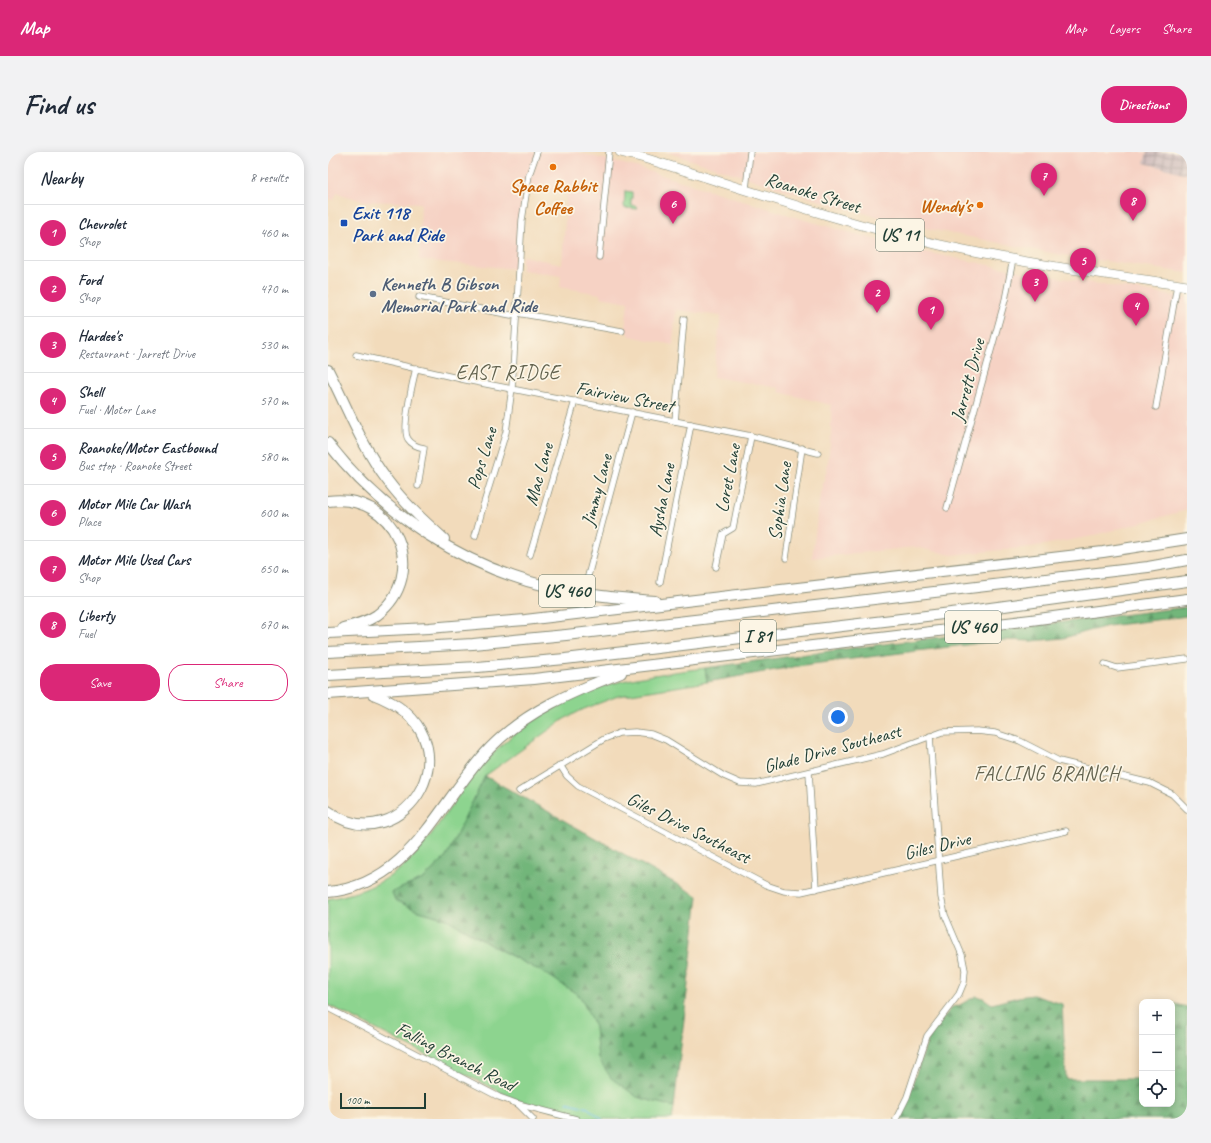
<!DOCTYPE html>
<meta charset="utf-8">
<style>
body{margin:0;font-family:Caveat,sans-serif;background:#f2f2f3;color:#1f2937}
.controls{position:absolute;right:12px;bottom:12px;display:grid;overflow:hidden;border-radius:8px;box-shadow:0 2px 10px #0003}
.controls button{width:36px;height:36px;display:grid;place-items:center;padding:0;border:0;border-bottom:1px solid #e0e1e3;background:#fff;color:#1f2937;font:20px sans-serif}
.scale{position:absolute;left:12px;bottom:10px;width:86px;box-sizing:border-box;padding-left:4px;border:2px solid #1f3d34;border-top:0;font-size:11px;line-height:14px;white-space:nowrap;color:#1f3d34;-webkit-text-stroke:3px #fcf5e5;paint-order:stroke}
.you{position:absolute;left:510px;top:565px;width:14px;height:14px;margin:-10px;border:3px solid #fff;border-radius:50%;background:#1a73e8;box-shadow:0 0 0 6px #1a73e833}
.badge{display:grid;place-items:center;width:26px;height:26px;border-radius:50%;background:#db2777;color:#fff;font-size:13px;font-weight:700}
.pin{position:absolute;translate:-50% -33px;filter:drop-shadow(0 1px 2px #0008)}
.pin::after{content:'';position:absolute;top:21px;width:14px;height:12px;background:inherit;clip-path:polygon(0 0,100% 0,50% 100%)}
.list{margin:0;padding:0;list-style:none}
h2{display:flex;justify-content:space-between;align-items:center;height:52px;margin:0;padding:0 16px;font-size:17px}
h2 small{font-size:13px;font-weight:400;color:#747a83}
.list li{display:grid;grid-template-columns:26px 1fr auto;gap:12px;align-items:center;box-sizing:border-box;height:56px;padding:0 16px;border-top:1px solid #e0e1e3}
.list b{display:block;font-size:15px;white-space:nowrap}
.list p{margin:0;font-size:13px;white-space:nowrap;color:#747a83}
.list em{font-size:13px;font-style:normal;color:#747a83}
.actions{display:flex;gap:8px;padding:12px 16px}
.actions a{flex:1;padding:9px 0;border:1px solid #db2777;border-radius:16px;text-align:center;font-size:14px;color:#db2777}
.actions .main{background:#db2777;color:#fff}
.icon{flex:none;width:22px;height:22px;fill:none;stroke:currentColor;stroke-width:2;stroke-linecap:round;stroke-linejoin:round}
.map{position:relative;flex:none;width:859px;height:967px;overflow:hidden;border-radius:16px}
header{display:flex;align-items:center;gap:24px;box-sizing:border-box;height:56px;padding:0 20px;background:#db2777;color:#fff}
header strong{font-size:19px}
nav{display:flex;gap:22px;margin-inline-start:auto;font-size:14px}
.intro{display:flex;align-items:center;justify-content:space-between;box-sizing:border-box;height:96px;padding:0 24px}
h1{margin:0;font-size:28px}
.button{padding:10px 18px;border-radius:16px;background:#db2777;color:#fff;font-size:14px;font-weight:700}
main{display:flex;gap:24px;padding:0 24px}
aside{flex:1;background:#fff;border-radius:16px;box-shadow:0 2px 10px #0003}
.map>svg:first-child{display:block}
</style>
<header>
<strong>Map</strong>
<nav><a>Map</a><a>Layers</a><a>Share</a></nav>
</header>
<div class="intro"><h1>Find us</h1><a class="button">Directions</a></div>
<main>
<aside>
<h2>Nearby<small>8 results</small></h2>
<ul class="list">
<li><span class="badge">1</span><div><b>Chevrolet</b><p>Shop</p></div><em>460 m</em></li>
<li><span class="badge">2</span><div><b>Ford</b><p>Shop</p></div><em>470 m</em></li>
<li><span class="badge">3</span><div><b>Hardee's</b><p>Restaurant · Jarrett Drive</p></div><em>530 m</em></li>
<li><span class="badge">4</span><div><b>Shell</b><p>Fuel · Motor Lane</p></div><em>570 m</em></li>
<li><span class="badge">5</span><div><b>Roanoke/Motor Eastbound</b><p>Bus stop · Roanoke Street</p></div><em>580 m</em></li>
<li><span class="badge">6</span><div><b>Motor Mile Car Wash</b><p>Place</p></div><em>600 m</em></li>
<li><span class="badge">7</span><div><b>Motor Mile Used Cars</b><p>Shop</p></div><em>650 m</em></li>
<li><span class="badge">8</span><div><b>Liberty</b><p>Fuel</p></div><em>670 m</em></li>
</ul>
<div class="actions"><a class="main">Save</a><a>Share</a></div>
</aside>
<div class="map">
<svg width="859" height="967" viewBox="0 0 859 967">
<defs>
<pattern id="industrial-grid" width="8" height="8" patternUnits="userSpaceOnUse"><rect width="8" height="8" fill="#d1bfbe"/><path d="M0 4h8M4 0v8" fill="none" stroke="#a99c9b"/></pattern>
<pattern id="forest-firs" width="22" height="20" patternUnits="userSpaceOnUse"><rect width="22" height="20" fill="#72b67a"/><path d="M5 1l3.5 6h-7zM16 11l3.5 6h-7z" fill="#5d9565"/></pattern>
</defs>
<rect width="100%" height="100%" fill="#fcf5e5"/>
<filter id="ink" filterUnits="userSpaceOnUse"><feTurbulence type="fractalNoise" baseFrequency=".025" numOctaves="2"/><feDisplacementMap in="SourceGraphic" scale="8" xChannelSelector="R" yChannelSelector="G"/><feConvolveMatrix kernelMatrix="1 2 1 2 8 2 1 2 1" color-interpolation-filters="sRGB"/></filter>
<filter id="wash" filterUnits="userSpaceOnUse"><feTurbulence type="fractalNoise" baseFrequency=".012" numOctaves="4" result="noise"/><feDisplacementMap in="SourceGraphic" scale="16" xChannelSelector="R" yChannelSelector="G"/><feGaussianBlur stdDeviation="0.9" result="paint"/><feColorMatrix in="noise" values="0 0 0 0 0 0 0 0 0 0 0 0 0 0 0 0 0 1.4 0 .05"/><feComposite in="paint" operator="in"/></filter>
<g filter="url(#wash)">
<rect width="100%" height="100%" fill="#f2dbbb"/>
<g fill="#f6d2c4">
<path d="M0,0H248L308,15L477,68L582,97L696,120L859,146V358L760,385L703,395L623,403L587,395L484,406L492,342L499,317L503,283V253L451,240V236L385,225L393,164L348,158L345,193L302,184L297,178L300,150L272,145V142L232,135L233,124L194,118V104L234,112L239,41L195,36L188,117L91,108L93,51L35,49L9,41L6,48L0,46Z"/>
<path d="M338,0H819L816,11L859,22V121L728,102L596,76L515,56Z"/>
</g>
<path fill="url(#industrial-grid)" d="M819,0H859V22L816,11Z"/>
<g fill="#8dd48f" stroke="#568862">
<path d="M297,39L304,40V47L302,48H303V53L307,54L310,57L296,56Z"/>
<path d="M377,516L379,530L290,544L256,557L236,567L157,624L118,705L95,727L64,740L67,748L88,758L119,767L162,793L220,823L252,844L267,875L270,906L309,945L346,955L344,967H257L186,947L0,853V747C84,732 96,688 142,628C161,602 191,576 218,559C266,529 323,523 377,516Z"/>
</g>
<g fill="url(#forest-firs)" stroke="#487a57">
<path d="M859,455V464L780,474L735,486L704,489L677,488L476,513L379,530L377,516L524,496Z"/>
<path d="M157,624L370,744L346,955L309,945L283,926L270,906L267,875L252,844L220,823L163,793L119,767L88,758L67,748L64,740L95,727L118,705Z"/>
<path d="M705,843L734,852L738,927H808L814,922V952H844V851L859,855V967H572L600,888L606,878L624,855L630,854L648,844L655,846L664,852L690,845Z"/>
</g>
<g fill="none" stroke-linecap="round" stroke-linejoin="round">
<path stroke="#69c1e6" stroke-width="1.5" d="M239,950L260,956L274,967"/>
</g>
</g>
<g filter="url(#ink)">
<g fill="none" stroke-linecap="round" stroke-linejoin="round">
<defs>
<g id="minor">
<path d="M418,37L422,0"/>
<path d="M271,105L281,0"/>
<path d="M91,145L183,163L189,161L294,179"/>
<path d="M28,203L138,228L423,284L490,301"/>
<path d="M88,216C85,229 73,278 80,287C84,293 90,295 96,296L90,334"/>
<path d="M828,255L849,133"/>
<path d="M347,269L356,167"/>
<path d="M619,356L677,148L685,107"/>
<path d="M147,384L156,351L178,280L184,236L194,68L201,23L209,0"/>
<path d="M202,403L247,249"/>
<path d="M458,406L474,296"/>
<path d="M388,415L395,382L405,376L423,284"/>
<path d="M260,424L304,260"/>
<path d="M332,430L363,272"/>
<path d="M777,512L789,516L859,507"/>
<path d="M232,613L239,624L250,634L438,733L456,739L473,740L738,679"/>
<path d="M481,620L488,737"/>
<path d="M191,639L276,587L291,581L307,580L323,582L338,588L396,624L412,631L428,632L555,602L614,580L649,579L667,581L692,589L731,609L822,631L844,642L859,657"/>
<path d="M0,856L171,945L190,952L248,967"/>
<path d="M190,952L205,967"/>
<path d="M568,967L579,945L599,884L631,842L636,830L637,818L634,803L617,763L613,745L602,584"/>
</g>
<path id="primary" d="M292,0L316,6C414,36 511,70 612,93C693,111 777,122 859,134"/>
<g id="motorway">
<path d="M0,218C19,255 34,295 59,328C76,351 96,369 116,387"/>
<path d="M0,291C55,362 135,415 222,435C256,443 291,446 327,449"/>
<path d="M0,349C67,339 103,421 49,463C39,470 27,473 15,476"/>
<path d="M0,481L101,476L197,468L775,400L859,387"/>
<path d="M0,500L145,492L238,483L820,415L859,408"/>
<path d="M0,523L150,515L237,507L640,459L859,429"/>
<path d="M0,542L206,527L703,468L859,447"/>
<path d="M0,659C76,714 157,584 45,542"/>
<path d="M0,740C84,732 111,649 162,596C198,559 246,539 293,521"/>
</g>
</defs>
<use href="#minor" stroke="#888c78" stroke-width="7"/>
<use href="#primary" stroke="#888c78" stroke-width="10"/>
<use href="#motorway" stroke="#888c78" stroke-width="12"/>
<use href="#minor" stroke="#fff" stroke-width="5.5"/>
<use href="#primary" stroke="#fff" stroke-width="9"/>
<use href="#motorway" stroke="#fff" stroke-width="10"/>
</g>
</g>
<g fill="#e8710a" stroke="#fcf5e5" stroke-width="1.5">
<circle cx="225" cy="15" r="4"/>
<circle cx="652" cy="53" r="4"/>
</g>
<rect fill="#1a4fb4" stroke="#fcf5e5" stroke-width="1.5" x="12" y="67" width="8" height="8" rx="2"/>
<circle fill="#5c6f8a" stroke="#fcf5e5" stroke-width="1.5" cx="45" cy="142" r="4"/>
<g text-anchor="middle" stroke-width="3.5" stroke-linejoin="round" paint-order="stroke">
<g fill="#fcf5e5" stroke="#617469" stroke-width="1">
<rect x="548" y="67" width="48" height="32" rx="3"/>
<rect x="211" y="423" width="56" height="32" rx="3"/>
<rect x="617" y="459" width="56" height="32" rx="3"/>
<rect x="412" y="468" width="36" height="32" rx="3"/>
</g>
<g font-size="18" font-weight="bold" fill="#1f3d34">
<text x="572" y="89">US 11</text>
<text x="239" y="445">US 460</text>
<text x="645" y="481">US 460</text>
<text x="430" y="490">I 81</text>
</g>
<g font-size="19" font-weight="bold" fill="#c56008" stroke="#fcf5e5">
<text x="225" y="40">Space Rabbit<tspan x="225" dy="22">Coffee</tspan></text>
<text x="644" y="60" text-anchor="end">Wendy's</text>
</g>
<g font-size="19" fill="#1f3d34" stroke="#fcf5e5">
<text transform="translate(485 40) rotate(17)" y="7">Roanoke Street</text>
<text transform="translate(639 228) rotate(-75)" y="7">Jarrett Drive</text>
<text transform="translate(297 244) rotate(11)" y="7">Fairview Street</text>
<text transform="translate(153 306) rotate(-73)" y="7">Pops Lane</text>
<text transform="translate(210 322) rotate(-74)" y="7">Mac Lane</text>
<text transform="translate(399 326) rotate(-79)" y="7">Loret Lane</text>
<text transform="translate(268 338) rotate(-75)" y="7">Jimmy Lane</text>
<text transform="translate(333 348) rotate(-79)" y="7">Aysha Lane</text>
<text transform="translate(451 349) rotate(-82)" y="7">Sophia Lane</text>
<text transform="translate(504 596) rotate(-15)" y="7">Glade Drive Southeast</text>
<text transform="translate(361 675) rotate(27)" y="7">Giles Drive Southeast</text>
<text transform="translate(609 693) rotate(-13)" y="7">Giles Drive</text>
<text transform="translate(128 904) rotate(27)" y="7">Falling Branch Road</text>
</g>
<g font-size="19" font-weight="bold" fill="#164399" stroke="#fcf5e5" text-anchor="start">
<text x="24" y="67">Exit 118<tspan x="24" dy="22">Park and Ride</tspan></text>
</g>
<g font-size="19" font-weight="bold" fill="#4e5e75" stroke="#fcf5e5" text-anchor="start">
<text x="53" y="138">Kenneth B Gibson<tspan x="53" dy="22">Memorial Park and Ride</tspan></text>
</g>
<g font-size="20" letter-spacing="1" fill="#63634f" stroke="#fcf5e5">
<text x="180" y="227">EAST RIDGE</text>
<text x="719" y="628">FALLING BRANCH</text>
</g>
</g>
</svg>
<div class="controls">
<button>+</button>
<button>−</button>
<button><svg class="icon" aria-label="locate" viewBox="0 0 24 24"><circle cx="12" cy="12" r="6"/><path d="M12 2v4M12 18v4M2 12h4M18 12h4"/></svg></button>
</div>
<div class="scale">100 m</div>
<div class="you"></div>
<div class="pin badge" style="left:603px;top:178px">1</div>
<div class="pin badge" style="left:549px;top:161px">2</div>
<div class="pin badge" style="left:707px;top:150px">3</div>
<div class="pin badge" style="left:808px;top:174px">4</div>
<div class="pin badge" style="left:755px;top:129px">5</div>
<div class="pin badge" style="left:345px;top:72px">6</div>
<div class="pin badge" style="left:716px;top:44px">7</div>
<div class="pin badge" style="left:805px;top:69px">8</div>
</div>
</main>
